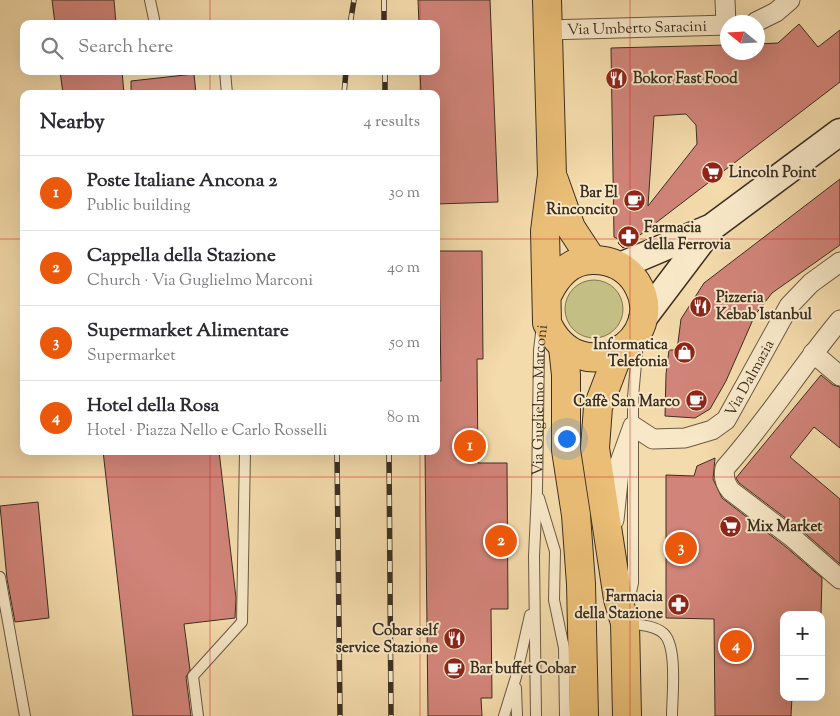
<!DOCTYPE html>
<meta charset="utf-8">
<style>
body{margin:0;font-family:"Sorts Mill Goudy",serif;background:#f7f7f7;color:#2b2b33}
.controls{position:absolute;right:15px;bottom:15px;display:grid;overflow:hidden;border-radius:10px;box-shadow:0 5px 20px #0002}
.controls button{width:45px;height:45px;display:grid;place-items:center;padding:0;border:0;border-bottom:1px solid #e1e1e2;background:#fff;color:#2b2b33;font:25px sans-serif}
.compass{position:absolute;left:720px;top:15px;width:45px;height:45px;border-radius:50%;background:#fff;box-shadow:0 5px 20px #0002;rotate:288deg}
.you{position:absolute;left:566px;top:438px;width:18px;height:18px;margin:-12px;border:4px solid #fff;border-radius:50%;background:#1a73e8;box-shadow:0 0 0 8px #1a73e833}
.badge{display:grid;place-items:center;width:32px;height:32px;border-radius:50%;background:#ea580c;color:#fff;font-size:16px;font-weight:700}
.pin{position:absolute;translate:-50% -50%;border:2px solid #fff;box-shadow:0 1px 5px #0006}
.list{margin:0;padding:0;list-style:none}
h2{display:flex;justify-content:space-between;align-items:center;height:65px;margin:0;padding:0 20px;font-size:21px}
h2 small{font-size:16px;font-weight:400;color:#7c7c81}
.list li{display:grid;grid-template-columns:32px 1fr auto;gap:15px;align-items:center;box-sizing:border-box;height:75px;padding:0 20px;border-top:1px solid #e1e1e2}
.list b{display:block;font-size:19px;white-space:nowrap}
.list p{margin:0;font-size:16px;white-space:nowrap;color:#7c7c81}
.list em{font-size:16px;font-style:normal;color:#7c7c81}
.icon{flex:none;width:28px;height:28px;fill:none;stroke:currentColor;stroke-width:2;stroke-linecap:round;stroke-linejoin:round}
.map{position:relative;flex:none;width:840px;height:716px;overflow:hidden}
.search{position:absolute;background:#fff;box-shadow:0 5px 20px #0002;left:20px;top:20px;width:420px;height:55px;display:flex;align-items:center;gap:12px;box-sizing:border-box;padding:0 18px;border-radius:10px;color:#7c7c81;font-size:19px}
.panel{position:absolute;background:#fff;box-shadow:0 5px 20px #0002;left:20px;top:90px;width:420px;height:365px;border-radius:10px}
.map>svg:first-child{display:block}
</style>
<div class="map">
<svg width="840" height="716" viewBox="0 0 840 716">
<rect width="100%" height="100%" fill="#f4dbab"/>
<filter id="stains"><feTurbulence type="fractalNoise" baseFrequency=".004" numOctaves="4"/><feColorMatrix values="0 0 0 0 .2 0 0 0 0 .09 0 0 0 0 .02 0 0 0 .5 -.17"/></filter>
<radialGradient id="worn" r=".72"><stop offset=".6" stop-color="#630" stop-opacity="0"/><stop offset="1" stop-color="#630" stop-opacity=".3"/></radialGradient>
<circle fill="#c3be84" stroke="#7f7652" cx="594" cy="309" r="29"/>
<g fill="#d18479" stroke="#3b2f21" fill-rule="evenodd">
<path d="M52,0H114L116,24H55Z"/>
<path d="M418,0H490L498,202L436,204V94H421L420,71H436V24H419Z"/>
<path d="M799,24L818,47L840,30V82L623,248L618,243L620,240L614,237L611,48L728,45V52H758V44L778,43ZM686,114L696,125L697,144L648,206L654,116Z"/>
<path d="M60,71H122L124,94H63Z"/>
<path d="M194,74L196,94H131V81Z"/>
<path d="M840,179V245L772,293L755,315L726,381L710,409L695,418L665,416L666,374L669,350H677L681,319L704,283Z"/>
<path d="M439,251H482L483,359H477L478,463H507L508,609H491L492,698H481L482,716H428L425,451H436V381H441Z"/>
<path d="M821,375L833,385L840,387V448L814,427L790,457L840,499V564L800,529L739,483L736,478Z"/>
<path d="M103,451H219L236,598L235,618L184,624L190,670L186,677L191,716H133Z"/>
<path d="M715,458L713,479L722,498L786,547L822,578L821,615H784V697H792L791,716H715L714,619L666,618V475L694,476L697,466Z"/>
<path d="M38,502L49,618L15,622L7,579L0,506Z"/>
</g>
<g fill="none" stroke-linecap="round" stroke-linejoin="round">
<defs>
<g id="lane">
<path d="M150,0L155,24"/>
<path d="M225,71L227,94"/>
<path d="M539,498L555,551L554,600L564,648L565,716"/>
<path d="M0,577L25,716"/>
<path d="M628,606L633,583V397L638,341"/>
<path d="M626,623C638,625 654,625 663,633C678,645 672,697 672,716"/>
<path d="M516,688L517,716"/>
<path d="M198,716L193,676L242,622L245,451"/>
<path d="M504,716L516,677L530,615"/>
<path id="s1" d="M536,716L534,556L537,492L539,350L542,325"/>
</g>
<g id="street">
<path d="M725,0L726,25"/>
<path d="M756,22L776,12L790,0"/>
<path id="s2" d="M547,30L728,25"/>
<path d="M840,320C800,368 767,421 725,468C723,477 725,484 731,491L793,538L840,579"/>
<path d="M813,353L840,376"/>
<path id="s3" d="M614,520L620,462L633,426L653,439L685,438L712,430L726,420L789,306L811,283L840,262"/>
</g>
<g id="secondary">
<path d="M620,266L712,227L840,132"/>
<path d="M642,320L710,230"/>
</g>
<g id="primary">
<path d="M547,0L552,175L545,231L547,323C580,395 672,340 636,282C626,267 611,260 594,260C571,259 557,275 548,294"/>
<path d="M554,180L571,228L592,260"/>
<path d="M563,347L566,375V450L576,515L581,584L584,716"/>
<path d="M619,352L598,407L595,448L618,599L625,623L627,716"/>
</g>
</defs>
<use href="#lane" stroke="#695a44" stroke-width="12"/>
<use href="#street" stroke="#695a44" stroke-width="21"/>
<use href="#secondary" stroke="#3b2f21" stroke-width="29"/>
<use href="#primary" stroke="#3b2f21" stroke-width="30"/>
<use href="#lane" stroke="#f8e8c8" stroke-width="10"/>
<use href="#street" stroke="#f8e8c8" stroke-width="19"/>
<use href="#secondary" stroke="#f8e8c8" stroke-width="26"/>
<use href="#primary" stroke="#eabe76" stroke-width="28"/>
<defs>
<g id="rail">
<path d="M384,0V24"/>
<path d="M350,24L354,0"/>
<path d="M385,71V94"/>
<path d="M344,94L346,71"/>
<path d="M337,451L340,716"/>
<path d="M389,451L391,716"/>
</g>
</defs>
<use href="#rail" stroke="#3b2f21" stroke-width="5.5"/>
<use href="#rail" stroke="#f8e8c8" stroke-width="4" stroke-dasharray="11" stroke-linecap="butt"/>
</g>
<path fill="none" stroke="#d62828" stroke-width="1" stroke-opacity="0.55" d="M210,0V24M420,0V24M630,0V716M210,71V94M420,71V94M0,239H24M436,239H840M210,451V716M420,451V716M0,477H840"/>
<defs>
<symbol id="restaurant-disc" viewBox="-11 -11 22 22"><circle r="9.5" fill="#8f2418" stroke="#f8e8c8"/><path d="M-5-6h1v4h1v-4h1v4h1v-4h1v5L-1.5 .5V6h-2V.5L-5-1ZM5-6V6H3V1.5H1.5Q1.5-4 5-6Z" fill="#fff"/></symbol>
<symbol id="supermarket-disc" viewBox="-11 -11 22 22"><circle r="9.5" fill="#8f2418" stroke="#f8e8c8"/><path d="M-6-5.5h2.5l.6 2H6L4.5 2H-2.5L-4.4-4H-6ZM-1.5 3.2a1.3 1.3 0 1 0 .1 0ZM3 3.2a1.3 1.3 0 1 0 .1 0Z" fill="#fff"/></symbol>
<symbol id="cafe-disc" viewBox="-11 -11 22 22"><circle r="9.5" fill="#8f2418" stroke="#f8e8c8"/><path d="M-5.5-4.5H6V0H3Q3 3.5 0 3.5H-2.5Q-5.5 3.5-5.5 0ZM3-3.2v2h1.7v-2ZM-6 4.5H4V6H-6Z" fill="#fff"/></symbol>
<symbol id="pharmacy-disc" viewBox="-11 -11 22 22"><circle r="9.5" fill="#8f2418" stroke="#f8e8c8"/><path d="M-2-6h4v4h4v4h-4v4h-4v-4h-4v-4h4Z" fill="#fff"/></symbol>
<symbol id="shop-disc" viewBox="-11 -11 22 22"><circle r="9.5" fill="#8f2418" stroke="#f8e8c8"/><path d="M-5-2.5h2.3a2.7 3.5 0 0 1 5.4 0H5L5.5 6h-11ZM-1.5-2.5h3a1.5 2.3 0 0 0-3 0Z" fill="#fff"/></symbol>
</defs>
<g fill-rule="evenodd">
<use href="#restaurant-disc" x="604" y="66" width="25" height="25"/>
<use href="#supermarket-disc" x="700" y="160" width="25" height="25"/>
<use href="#cafe-disc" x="622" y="188" width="25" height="25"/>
<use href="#pharmacy-disc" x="616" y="224" width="25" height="25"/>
<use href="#restaurant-disc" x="688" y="294" width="25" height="25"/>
<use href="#shop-disc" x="672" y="340" width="25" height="25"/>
<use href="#cafe-disc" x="684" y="388" width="25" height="25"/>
<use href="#supermarket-disc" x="718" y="514" width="25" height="25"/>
<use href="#pharmacy-disc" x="666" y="592" width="25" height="25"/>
<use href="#restaurant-disc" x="442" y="626" width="25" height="25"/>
<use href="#cafe-disc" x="442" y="656" width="25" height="25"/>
</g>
<g text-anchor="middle" stroke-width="4" stroke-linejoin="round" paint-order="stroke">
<g font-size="15" fill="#3b2f21" stroke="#f8e8c8">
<text dy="5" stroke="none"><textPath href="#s2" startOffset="90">Via Umberto Saracini</textPath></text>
<text dy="5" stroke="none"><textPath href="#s3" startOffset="246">Via Dalmazia</textPath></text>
<text dy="5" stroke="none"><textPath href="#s1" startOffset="316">Via Guglielmo Marconi</textPath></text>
</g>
<g font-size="15" font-weight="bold" fill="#3b2f21" stroke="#f8e8c8" text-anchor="start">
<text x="633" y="83">Bokor Fast Food</text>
<text x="729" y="177">Lincoln Point</text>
<text x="618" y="197" text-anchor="end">Bar El<tspan x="618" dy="17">Rinconcito</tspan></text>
<text x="644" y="232">Farmacia<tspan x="644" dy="17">della Ferrovia</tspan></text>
<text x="716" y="302">Pizzeria<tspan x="716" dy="17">Kebab Istanbul</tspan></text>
<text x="668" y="349" text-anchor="end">Informatica<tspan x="668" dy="17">Telefonia</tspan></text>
<text x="680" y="406" text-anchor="end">Caffè San Marco</text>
<text x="747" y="531">Mix Market</text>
<text x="663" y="601" text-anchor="end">Farmacia<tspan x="663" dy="17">della Stazione</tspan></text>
<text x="438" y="635" text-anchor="end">Cobar self<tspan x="438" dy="17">service Stazione</tspan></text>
<text x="470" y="673">Bar buffet Cobar</text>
</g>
</g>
<rect width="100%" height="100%" filter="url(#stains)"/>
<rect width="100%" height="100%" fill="url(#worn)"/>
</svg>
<div class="controls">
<button>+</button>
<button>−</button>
</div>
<svg class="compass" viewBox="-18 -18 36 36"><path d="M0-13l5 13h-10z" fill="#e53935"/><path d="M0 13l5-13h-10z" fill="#7c7c81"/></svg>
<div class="you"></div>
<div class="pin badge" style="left:470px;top:446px">1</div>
<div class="pin badge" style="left:501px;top:541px">2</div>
<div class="pin badge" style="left:681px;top:548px">3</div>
<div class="pin badge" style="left:736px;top:646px">4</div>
<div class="search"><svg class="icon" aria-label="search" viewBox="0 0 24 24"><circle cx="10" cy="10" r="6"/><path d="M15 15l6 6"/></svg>Search here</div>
<section class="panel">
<h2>Nearby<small>4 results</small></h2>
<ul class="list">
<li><span class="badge">1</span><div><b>Poste Italiane Ancona 2</b><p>Public building</p></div><em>30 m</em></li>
<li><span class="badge">2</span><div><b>Cappella della Stazione</b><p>Church · Via Guglielmo Marconi</p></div><em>40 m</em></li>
<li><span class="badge">3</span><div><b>Supermarket Alimentare</b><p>Supermarket</p></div><em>50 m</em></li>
<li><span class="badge">4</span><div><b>Hotel della Rosa</b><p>Hotel · Piazza Nello e Carlo Rosselli</p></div><em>80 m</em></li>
</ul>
</section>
</div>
